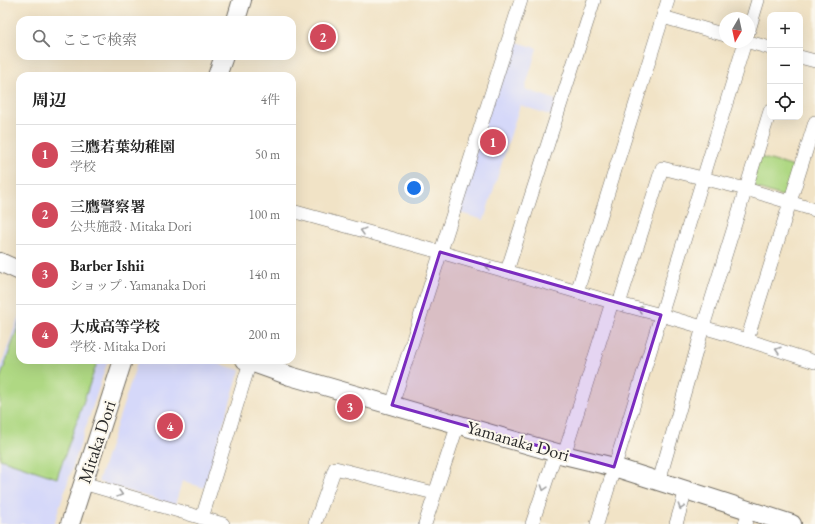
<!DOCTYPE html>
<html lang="ja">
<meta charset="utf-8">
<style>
body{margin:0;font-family:"EB Garamond","Noto Serif JP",serif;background:#f6f6f6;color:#222}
.controls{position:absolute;right:12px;top:12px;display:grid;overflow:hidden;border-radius:8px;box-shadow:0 4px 16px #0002}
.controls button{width:36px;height:36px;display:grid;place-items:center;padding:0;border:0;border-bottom:1px solid #e0e0e0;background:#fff;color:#222;font:20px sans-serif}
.compass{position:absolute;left:719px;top:12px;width:36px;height:36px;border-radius:50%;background:#fff;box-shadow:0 4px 16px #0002;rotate:189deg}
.you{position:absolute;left:414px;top:188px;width:14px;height:14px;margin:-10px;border:3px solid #fff;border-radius:50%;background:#1a73e8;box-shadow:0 0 0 6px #1a73e833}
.badge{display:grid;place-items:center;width:26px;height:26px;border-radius:50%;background:#d1495b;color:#fff;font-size:13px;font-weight:700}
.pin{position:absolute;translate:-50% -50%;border:2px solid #fff;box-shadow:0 1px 4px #0006}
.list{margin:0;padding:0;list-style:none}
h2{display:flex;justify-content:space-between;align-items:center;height:52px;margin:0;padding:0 16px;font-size:17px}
h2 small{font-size:13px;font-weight:400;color:#767676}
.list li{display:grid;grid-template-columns:26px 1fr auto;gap:12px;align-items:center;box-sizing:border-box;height:60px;padding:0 16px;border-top:1px solid #e0e0e0}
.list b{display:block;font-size:15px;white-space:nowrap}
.list p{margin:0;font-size:13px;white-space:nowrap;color:#767676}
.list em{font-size:13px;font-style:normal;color:#767676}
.icon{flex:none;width:22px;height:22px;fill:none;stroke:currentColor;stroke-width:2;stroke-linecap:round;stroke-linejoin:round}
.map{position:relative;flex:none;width:815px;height:524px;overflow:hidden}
.search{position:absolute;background:#fff;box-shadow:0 4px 16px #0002;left:16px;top:16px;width:280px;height:44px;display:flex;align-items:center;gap:10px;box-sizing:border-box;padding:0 14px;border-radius:12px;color:#767676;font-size:15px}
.panel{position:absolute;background:#fff;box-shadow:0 4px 16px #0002;left:16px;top:72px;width:280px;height:292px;border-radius:12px}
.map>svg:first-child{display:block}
</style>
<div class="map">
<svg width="815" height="524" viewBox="0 0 815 524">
<rect width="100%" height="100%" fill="#fbf7ec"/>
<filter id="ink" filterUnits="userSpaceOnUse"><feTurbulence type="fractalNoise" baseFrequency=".025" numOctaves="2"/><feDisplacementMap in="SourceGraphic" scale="8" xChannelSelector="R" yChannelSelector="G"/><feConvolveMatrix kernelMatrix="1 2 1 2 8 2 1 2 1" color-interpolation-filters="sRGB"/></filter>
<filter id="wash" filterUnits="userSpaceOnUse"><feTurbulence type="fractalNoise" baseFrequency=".012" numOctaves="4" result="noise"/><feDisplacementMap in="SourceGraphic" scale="16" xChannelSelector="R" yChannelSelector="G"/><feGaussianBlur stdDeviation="0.9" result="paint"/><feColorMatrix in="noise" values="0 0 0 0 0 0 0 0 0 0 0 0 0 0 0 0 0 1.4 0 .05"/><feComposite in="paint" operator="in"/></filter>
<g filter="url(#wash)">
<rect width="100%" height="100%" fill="#f1e3c6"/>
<g fill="#d5d8f9">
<path d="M510,40L537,48L525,89L556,100L552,116L520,105L484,220L457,212Z"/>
<path d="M20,312V360H108L54,524H0V369Z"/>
<path d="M138,360H206L240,370L204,488L182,481L175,505L98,482Z"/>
</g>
<g fill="#afd883" stroke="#6d8257">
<path d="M760,157L798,168L788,198L751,186Z"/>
<path d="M20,321V360H98L57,478L0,459V379Z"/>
</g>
</g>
<g filter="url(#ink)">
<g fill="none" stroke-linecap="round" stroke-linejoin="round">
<defs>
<g id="street">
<path d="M663,17L725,35"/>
<path d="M749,30L758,0"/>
<path d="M749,42L770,48"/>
<path d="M800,57L815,61"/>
<path d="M292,211L440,252L612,302L661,315L747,340L815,362"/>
<path d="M507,271L594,0"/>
<path d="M577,292L668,0"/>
<path d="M619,304L662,168L746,189L815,210"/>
<path d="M747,340L815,122"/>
<path d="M392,405L521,0"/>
<path d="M564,455L612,302"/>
<path d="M659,481L703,327L770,111"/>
<path d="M83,483L223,524"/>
<path d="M202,518L250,362"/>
<path d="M315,524L335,468L434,493"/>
<path d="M425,524L458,424"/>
<path d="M532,524L556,452"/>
<path d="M597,524L745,42"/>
<path d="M676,524L686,490"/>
<path d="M745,524L749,511"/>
</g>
<g id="secondary">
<path d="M236,20L242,0"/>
<path d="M217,76L224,56"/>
<path d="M0,262L20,271"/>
<path d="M245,360L290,376L564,455L614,467L792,524"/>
<path d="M70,524L123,360"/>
</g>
</defs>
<use href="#street" stroke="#706b61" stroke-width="14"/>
<use href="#secondary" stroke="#706b61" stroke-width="20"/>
<use href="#street" stroke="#fff" stroke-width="13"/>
<use href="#secondary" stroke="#fff" stroke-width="18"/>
</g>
<defs><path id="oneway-chevron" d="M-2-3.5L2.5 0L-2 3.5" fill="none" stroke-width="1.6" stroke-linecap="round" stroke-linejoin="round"/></defs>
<g stroke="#a0a0a0">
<use href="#oneway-chevron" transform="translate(363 231) rotate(-165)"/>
<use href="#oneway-chevron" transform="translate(488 266) rotate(-164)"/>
<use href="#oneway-chevron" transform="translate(640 309) rotate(-165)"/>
<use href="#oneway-chevron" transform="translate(778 350) rotate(-163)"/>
<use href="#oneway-chevron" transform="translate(544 488) rotate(108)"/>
<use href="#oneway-chevron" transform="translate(120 494) rotate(16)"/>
<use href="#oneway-chevron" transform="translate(681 507) rotate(107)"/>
</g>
</g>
<path fill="#7b2cbf" fill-opacity="0.2" stroke="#7b2cbf" stroke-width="3" stroke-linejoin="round" d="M440,252L661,315L614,467L392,405Z"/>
<g text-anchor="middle" stroke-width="4" stroke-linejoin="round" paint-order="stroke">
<g font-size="18" fill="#2b2b2b" stroke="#fbf7ec">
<text transform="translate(518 441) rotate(16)" y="6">Yamanaka Dori</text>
<text transform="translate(97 442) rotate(-72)" y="6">Mitaka Dori</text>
</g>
</g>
</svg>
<div class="controls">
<button>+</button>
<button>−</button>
<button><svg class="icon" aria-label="locate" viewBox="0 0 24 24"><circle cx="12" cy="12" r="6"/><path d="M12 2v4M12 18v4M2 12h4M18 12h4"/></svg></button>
</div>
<svg class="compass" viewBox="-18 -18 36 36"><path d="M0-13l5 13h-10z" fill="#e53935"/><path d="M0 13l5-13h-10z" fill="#767676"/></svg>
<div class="you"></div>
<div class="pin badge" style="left:493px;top:142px">1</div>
<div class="pin badge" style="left:323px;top:37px">2</div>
<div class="pin badge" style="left:350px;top:407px">3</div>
<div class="pin badge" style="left:170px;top:426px">4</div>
<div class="search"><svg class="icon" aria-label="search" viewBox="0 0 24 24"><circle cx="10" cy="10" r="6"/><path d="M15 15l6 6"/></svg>ここで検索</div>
<section class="panel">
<h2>周辺<small>4件</small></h2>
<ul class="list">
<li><span class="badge">1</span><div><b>三鷹若葉幼稚園</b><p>学校</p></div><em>50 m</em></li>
<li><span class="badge">2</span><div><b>三鷹警察署</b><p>公共施設 · Mitaka Dori</p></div><em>100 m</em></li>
<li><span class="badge">3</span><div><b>Barber Ishii</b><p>ショップ · Yamanaka Dori</p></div><em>140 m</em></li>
<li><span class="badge">4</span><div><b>大成高等学校</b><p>学校 · Mitaka Dori</p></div><em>200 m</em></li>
</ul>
</section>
</div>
